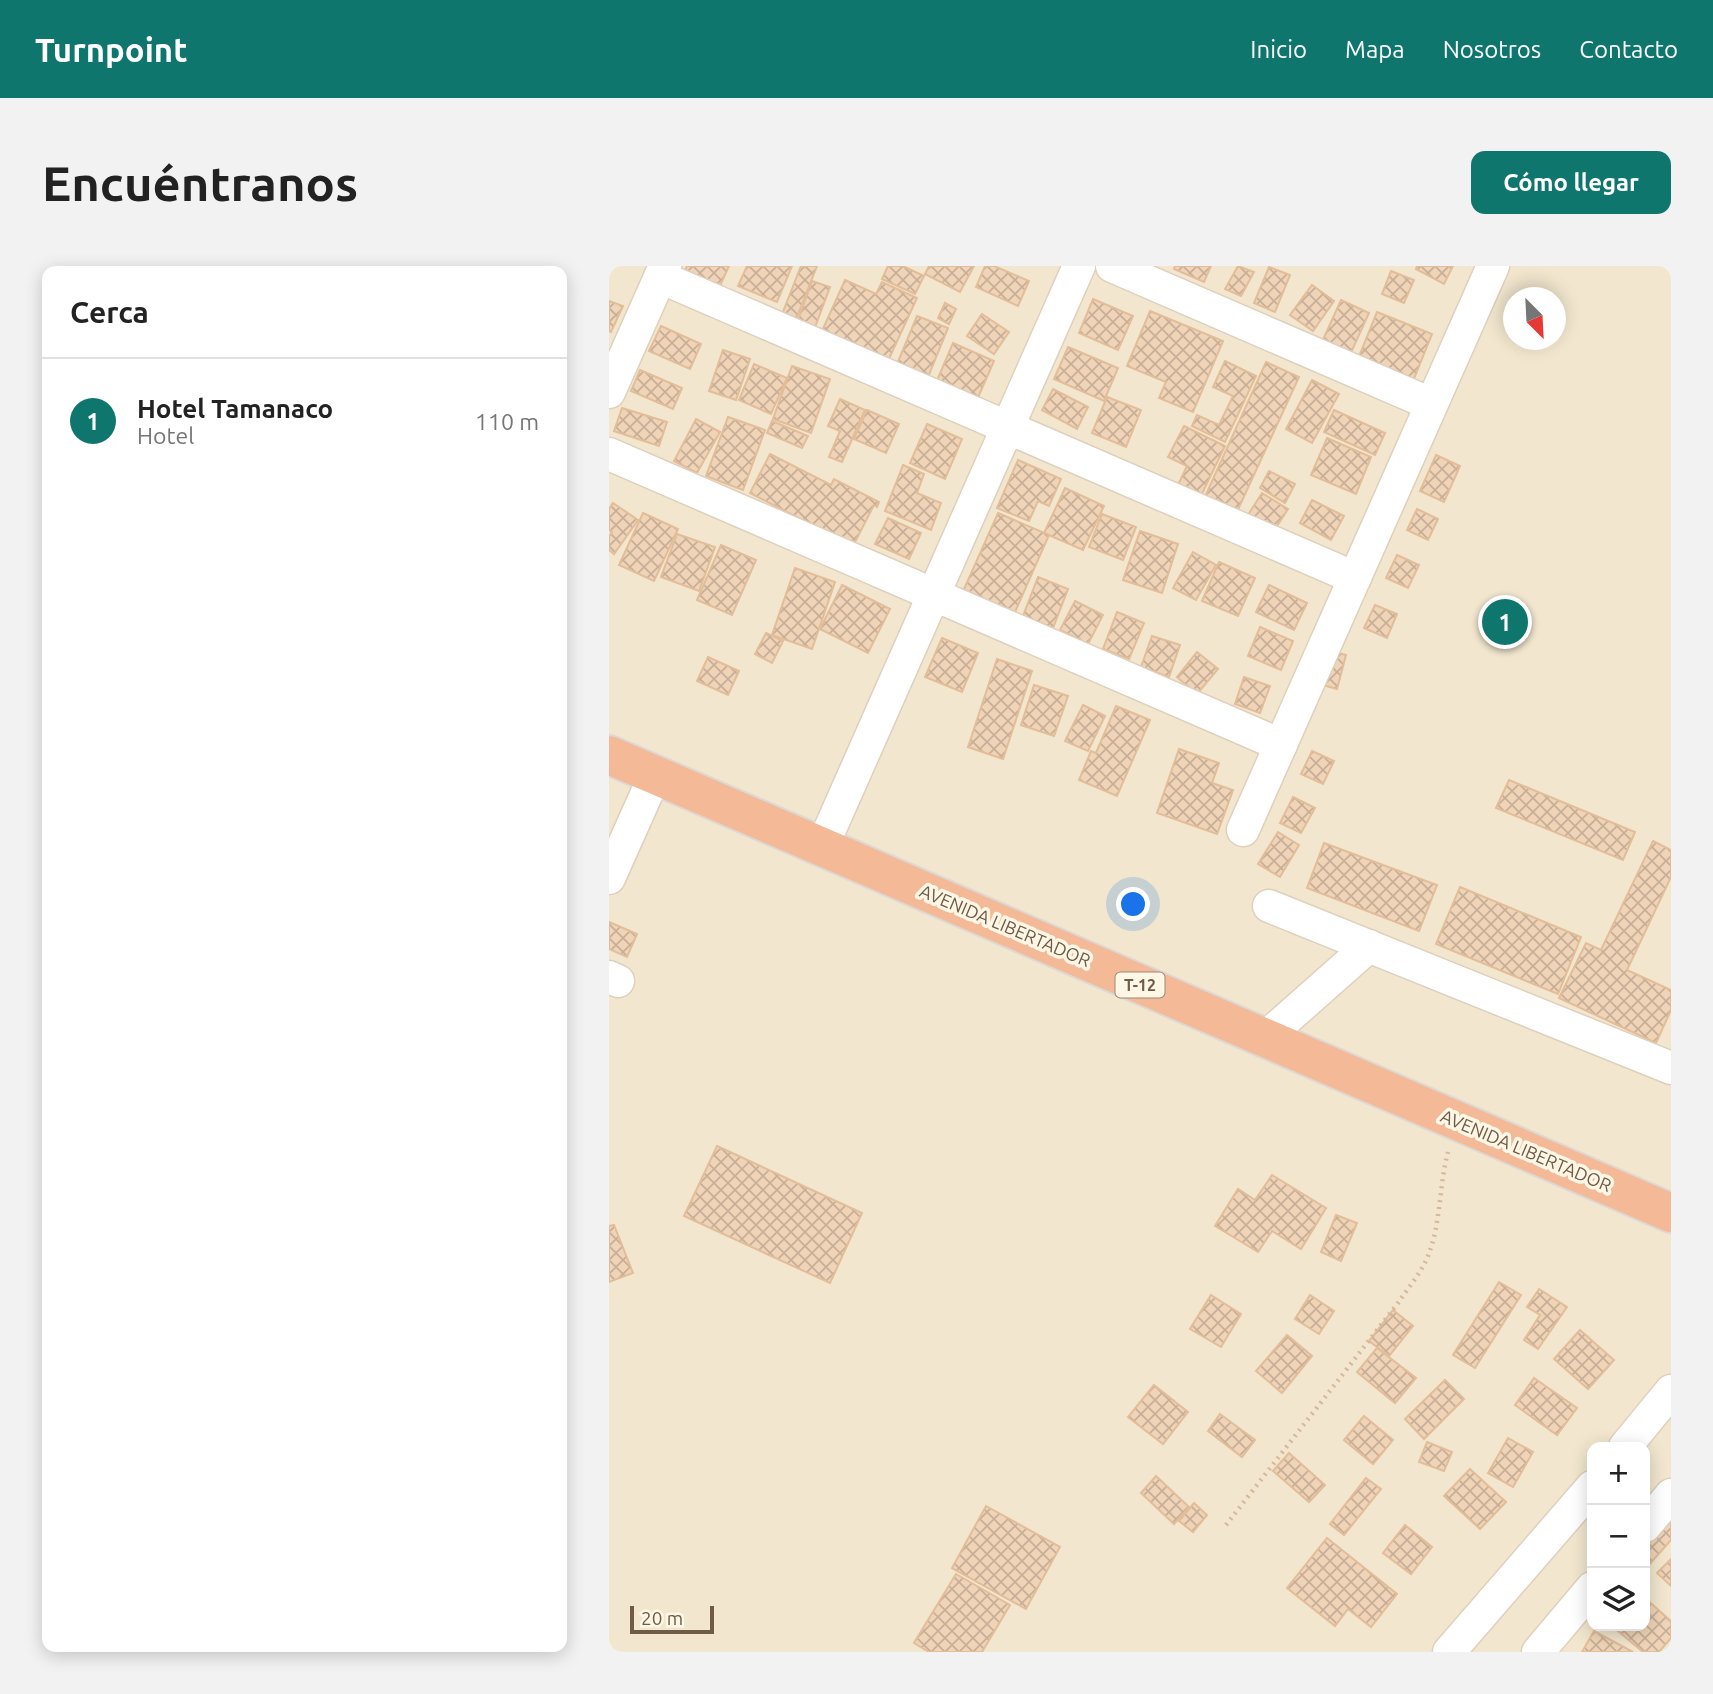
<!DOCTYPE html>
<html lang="es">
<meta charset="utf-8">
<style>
body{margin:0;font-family:Ubuntu,sans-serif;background:#f2f2f2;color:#222}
.controls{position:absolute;right:21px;bottom:21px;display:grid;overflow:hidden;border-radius:14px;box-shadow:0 4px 18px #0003}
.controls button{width:63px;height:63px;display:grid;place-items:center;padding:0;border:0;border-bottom:2px solid #e0e0e0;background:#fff;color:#222;font:35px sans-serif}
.compass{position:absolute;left:894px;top:21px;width:63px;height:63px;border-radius:50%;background:#fff;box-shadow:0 4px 18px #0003;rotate:156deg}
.scale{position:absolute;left:21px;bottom:18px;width:84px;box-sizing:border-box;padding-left:7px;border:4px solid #705b48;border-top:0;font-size:19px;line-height:24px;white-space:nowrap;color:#705b48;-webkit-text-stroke:5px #fff7e5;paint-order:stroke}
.you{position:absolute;left:525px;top:639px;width:24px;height:24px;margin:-18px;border:5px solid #fff;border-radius:50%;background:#1a73e8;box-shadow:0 0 0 10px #1a73e833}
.badge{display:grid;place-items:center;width:46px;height:46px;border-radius:50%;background:#0f766e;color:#fff;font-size:23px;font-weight:700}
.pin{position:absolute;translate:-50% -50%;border:4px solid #fff;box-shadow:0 2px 7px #0006}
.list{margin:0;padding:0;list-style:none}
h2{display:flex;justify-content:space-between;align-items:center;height:91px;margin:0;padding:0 28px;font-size:30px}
h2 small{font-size:23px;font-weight:400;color:#767676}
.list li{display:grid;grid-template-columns:46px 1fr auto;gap:21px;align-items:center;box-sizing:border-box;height:126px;padding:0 28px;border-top:2px solid #e0e0e0}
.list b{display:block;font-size:26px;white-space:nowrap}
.list p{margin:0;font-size:23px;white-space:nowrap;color:#767676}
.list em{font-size:23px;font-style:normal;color:#767676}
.icon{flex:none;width:38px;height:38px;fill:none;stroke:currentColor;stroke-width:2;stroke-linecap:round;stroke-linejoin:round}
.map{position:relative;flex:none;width:1062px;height:1386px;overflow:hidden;border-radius:14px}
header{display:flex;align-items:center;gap:42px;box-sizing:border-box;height:98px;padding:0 35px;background:#0f766e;color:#fff}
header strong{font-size:33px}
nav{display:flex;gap:38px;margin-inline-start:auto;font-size:24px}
.intro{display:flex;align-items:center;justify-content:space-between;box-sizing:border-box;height:168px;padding:0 42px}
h1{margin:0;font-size:49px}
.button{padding:18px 32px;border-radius:14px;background:#0f766e;color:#fff;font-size:24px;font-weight:700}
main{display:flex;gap:42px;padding:0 42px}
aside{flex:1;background:#fff;border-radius:14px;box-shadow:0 4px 18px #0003}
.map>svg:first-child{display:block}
</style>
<header>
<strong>Turnpoint</strong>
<nav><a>Inicio</a><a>Mapa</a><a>Nosotros</a><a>Contacto</a></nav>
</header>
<div class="intro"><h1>Encuéntranos</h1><a class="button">Cómo llegar</a></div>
<main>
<aside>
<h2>Cerca<small></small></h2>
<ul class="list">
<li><span class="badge">1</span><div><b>Hotel Tamanaco</b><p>Hotel</p></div><em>110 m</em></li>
</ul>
</aside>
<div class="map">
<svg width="1062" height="1386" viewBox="0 0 1062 1386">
<defs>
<pattern id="building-cross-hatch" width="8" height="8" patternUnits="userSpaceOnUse" patternTransform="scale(1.75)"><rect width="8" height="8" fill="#f0d4b7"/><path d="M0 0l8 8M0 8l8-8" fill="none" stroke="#c7af97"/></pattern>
</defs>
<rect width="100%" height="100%" fill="#fbf3df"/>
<path fill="#f2e6ce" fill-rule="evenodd" d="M0,0H1062V1386H0ZM904,32H946V74H904ZM983,1181H1036V1360H983Z"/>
<g fill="url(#building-cross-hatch)" stroke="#e2bd98" stroke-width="2">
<path d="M78,0H120L110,22L75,7Z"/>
<path d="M138,0H183L168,36L129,20Z"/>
<path d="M192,0H208L186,56L172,51Z"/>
<path d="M279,0H294L315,10L306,28L273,13Z"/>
<path d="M320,0H365L351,26L316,8Z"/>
<path d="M376,0H385L420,15L409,40L367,21Z"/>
<path d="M566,0H602L595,16L565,3Z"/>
<path d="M629,0L645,6L632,30L616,23Z"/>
<path d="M808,0H844L835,18L807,3Z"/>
<path d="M660,1L681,9L666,46L645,37Z"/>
<path d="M782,5L805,14L795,37L773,28Z"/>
<path d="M236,14L267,28L273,16L308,32L279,95L213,65Z"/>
<path d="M203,15L221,21L205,64L188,57Z"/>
<path d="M703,19L725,35L704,65L681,49Z"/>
<path d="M484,33L524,50L509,84L470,67Z"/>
<path d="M732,34L760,47L740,91L712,78Z"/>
<path d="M0,35L14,40L2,66L0,65Z"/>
<path d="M336,37L347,43L340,58L329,52Z"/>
<path d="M541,45L614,75L584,146L550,132L557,116L518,100Z"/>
<path d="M768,46L823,68L804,115L749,93Z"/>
<path d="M373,48L400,66L385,88L358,70Z"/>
<path d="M308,50L339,62L317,116L286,103Z"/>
<path d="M52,60L92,78L81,103L40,85Z"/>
<path d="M344,77L385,95L367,136L326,119Z"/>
<path d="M459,81L509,102L495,135L445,113Z"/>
<path d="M114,84L141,93L127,134L100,125Z"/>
<path d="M616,95L647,110L616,176L583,160L588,149L610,159L624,130L604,121Z"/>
<path d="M657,96L690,111L626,250L594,235Z"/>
<path d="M145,98L178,112L162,148L130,134Z"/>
<path d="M183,100L221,113L202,167L164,153Z"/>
<path d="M31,104L73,122L64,143L22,125Z"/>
<path d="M703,114L730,128L703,177L677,163Z"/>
<path d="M444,123L479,141L468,163L433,144Z"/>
<path d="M498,131L532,144L517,181L483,167Z"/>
<path d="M231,133L256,144L233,196L220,191L231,165L219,160Z"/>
<path d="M13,142L58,156L50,180L5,165Z"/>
<path d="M258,144L290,158L277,187L245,173Z"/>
<path d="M725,144L776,167L766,189L715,166Z"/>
<path d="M119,151L156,164L134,224L97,210Z"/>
<path d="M87,153L111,166L88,207L65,195Z"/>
<path d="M163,155L199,170L193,182L158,167Z"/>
<path d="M318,158L353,173L336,213L301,197Z"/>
<path d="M575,160L616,180L591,232L568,221L578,200L559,191Z"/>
<path d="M718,172L762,191L747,228L702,209Z"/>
<path d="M161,188L222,219L225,213L270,236L268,241L265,239L244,280L141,227Z"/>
<path d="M827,189L851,200L835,236L811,225Z"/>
<path d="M409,194L452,213L440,240L429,235L420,255L388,242Z"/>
<path d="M294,199L315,208L308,227L332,237L322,264L276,245Z"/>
<path d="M660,205L686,218L676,237L651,222Z"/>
<path d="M456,222L495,240L474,284L435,267Z"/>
<path d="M653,227L679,243L663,268L637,252Z"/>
<path d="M703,234L735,250L722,274L691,257Z"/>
<path d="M4,237L29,254L5,288L0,284V271L3,266L0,264V243Z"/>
<path d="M808,243L829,253L819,274L798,264Z"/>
<path d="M34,247L69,263L45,315L10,299Z"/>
<path d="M389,247L440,269L402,355L351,332Z"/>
<path d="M493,248L527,261L514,294L480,281Z"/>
<path d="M279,252L312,267L300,293L266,278Z"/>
<path d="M531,265L569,278L553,327L514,314Z"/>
<path d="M68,268L106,281L90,325L52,311Z"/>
<path d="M112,279L147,294L123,349L88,334Z"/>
<path d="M584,286L607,299L587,334L564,322Z"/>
<path d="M788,289L810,299L799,322L777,312Z"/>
<path d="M610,296L646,312L629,350L593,335Z"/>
<path d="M186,302L226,316L203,383L163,369Z"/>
<path d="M429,311L459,323L444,362L414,350Z"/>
<path d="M233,319L281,343L259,387L211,363Z"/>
<path d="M660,319L698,337L685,364L647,346Z"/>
<path d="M466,335L494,349L479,378L451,364Z"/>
<path d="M766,339L788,348L778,372L755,362Z"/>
<path d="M508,346L535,357L520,393L494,383Z"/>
<path d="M651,361L684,375L672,404L639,390Z"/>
<path d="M157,367L174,375L163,397L146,388Z"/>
<path d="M543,370L571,379L560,411L532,401Z"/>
<path d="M333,372L369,387L353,426L316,411Z"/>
<path d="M719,384L737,389L728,423L710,418Z"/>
<path d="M588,386L609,403L588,428L568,411Z"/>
<path d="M99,391L130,405L119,429L88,415Z"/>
<path d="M388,393L423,405L394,493L359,481Z"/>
<path d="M635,411L661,420L651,447L626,438Z"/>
<path d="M425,419L459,430L445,470L412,459Z"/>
<path d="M474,439L496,450L479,485L456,475Z"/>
<path d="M507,440L541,454L508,530L470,514L482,485L487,487Z"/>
<path d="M570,483L610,497L603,517L624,524L608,568L548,547Z"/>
<path d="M703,485L725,495L714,518L692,508Z"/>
<path d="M900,514L1026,566L1014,594L887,542Z"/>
<path d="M684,531L706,542L692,567L671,557Z"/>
<path d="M669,566L690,579L671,611L649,598Z"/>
<path d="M1044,575L1062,584V611L1018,704L1062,724V744L1047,777L950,732L977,677L992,684Z"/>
<path d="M715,577L828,619L810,665L698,622Z"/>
<path d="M851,621L972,671L949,728L827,678Z"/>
<path d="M0,656L28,668L18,691L0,683Z"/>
<path d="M108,880L253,947L221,1017L75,950Z"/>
<path d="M663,909L717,942L692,983L663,965L649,986L606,960L629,923L646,934Z"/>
<path d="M727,949L748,957L732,995L712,986Z"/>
<path d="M5,959L24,1007L0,1016V960Z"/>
<path d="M890,1016L912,1029L866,1102L844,1089Z"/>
<path d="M930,1023L958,1041L929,1083L915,1074L931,1049L918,1041Z"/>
<path d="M602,1029L632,1048L612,1081L581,1063Z"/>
<path d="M701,1029L725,1045L710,1068L686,1053Z"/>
<path d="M784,1044L804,1060L780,1090L760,1075Z"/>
<path d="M971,1064L1005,1094L979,1123L945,1093Z"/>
<path d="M678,1069L703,1090L673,1127L647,1105Z"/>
<path d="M768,1082L807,1112L786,1137L748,1106Z"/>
<path d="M925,1112L968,1142L948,1169L906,1139Z"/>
<path d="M836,1114L855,1133L815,1173L796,1153Z"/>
<path d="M545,1119L579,1146L554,1178L519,1151Z"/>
<path d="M611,1148L646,1174L633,1191L599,1165Z"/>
<path d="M755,1150L784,1174L764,1198L735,1174Z"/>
<path d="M899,1172L924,1186L904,1221L879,1207Z"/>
<path d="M818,1176L843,1186L835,1205L810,1196Z"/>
<path d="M680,1187L716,1219L700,1236L664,1205Z"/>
<path d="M861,1203L897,1236L871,1263L835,1230Z"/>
<path d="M547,1210L580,1241L565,1258L532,1227Z"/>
<path d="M757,1212L772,1223L735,1269L721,1258Z"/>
<path d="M585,1237L598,1249L584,1266L570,1255Z"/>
<path d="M377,1240L451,1281L417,1343L343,1302Z"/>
<path d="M1062,1246V1274L1039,1300L1036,1297V1259Z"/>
<path d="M796,1259L823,1281L802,1308L774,1287Z"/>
<path d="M718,1272L788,1328L762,1361L739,1343L726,1360L678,1322Z"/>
<path d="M1062,1293V1320L1048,1307Z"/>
<path d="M347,1308L401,1339L373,1386H320L305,1377Z"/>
<path d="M1037,1333L1062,1355V1372L1050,1386H1034L1003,1360H1036Z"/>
<path d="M985,1365L1024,1386H973Z"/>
</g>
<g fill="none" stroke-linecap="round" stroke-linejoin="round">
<defs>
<g id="minor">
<path d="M503,0L822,138"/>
<path d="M51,11L746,312"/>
<path d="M0,126L56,0"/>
<path d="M0,188L672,479"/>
<path d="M634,564L884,0"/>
<path d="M213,581L470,0"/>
<path d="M0,612L46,509"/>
<path d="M660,640L1062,802"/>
<path d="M0,711L9,715"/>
<path d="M656,772L760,680"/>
<path d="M1016,1181L1062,1125"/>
<path d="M1036,1260L1062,1229"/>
<path d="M840,1386L983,1221"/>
<path d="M929,1386L983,1322"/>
</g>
<path id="highway" d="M0,489L1062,947"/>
</defs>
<use href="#minor" stroke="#dfd0bc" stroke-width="35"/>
<use href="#highway" stroke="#ddd8d3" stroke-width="42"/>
<path stroke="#d4b89b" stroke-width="4.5" stroke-dasharray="2 5" stroke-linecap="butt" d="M617,1259L789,1037C799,1022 812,1007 819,990C832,957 830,920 839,886"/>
<use href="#minor" stroke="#fff" stroke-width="32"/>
<use href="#highway" stroke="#f4ba97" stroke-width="38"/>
</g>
<g text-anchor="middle" stroke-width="7" stroke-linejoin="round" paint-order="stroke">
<rect fill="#fff7e5" stroke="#9b8a77" stroke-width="2" x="506.5" y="706.5" width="49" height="25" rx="5"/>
<g font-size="16" font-weight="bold" fill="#705b48">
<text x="531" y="725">T-12</text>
</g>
<g font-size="18" fill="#705b48" stroke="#fff7e5">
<text transform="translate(396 660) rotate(23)" y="6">AVENIDA LIBERTADOR</text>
<text transform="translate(917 885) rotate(23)" y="6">AVENIDA LIBERTADOR</text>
</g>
</g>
</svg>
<div class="controls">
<button>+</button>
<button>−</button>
<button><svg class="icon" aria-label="layers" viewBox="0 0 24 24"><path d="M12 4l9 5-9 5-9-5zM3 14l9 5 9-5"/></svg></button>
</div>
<svg class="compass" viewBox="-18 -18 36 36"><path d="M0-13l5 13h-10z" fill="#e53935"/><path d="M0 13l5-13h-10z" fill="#767676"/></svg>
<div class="scale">20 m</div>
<div class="you"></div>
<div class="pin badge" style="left:896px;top:356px">1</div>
</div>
</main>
